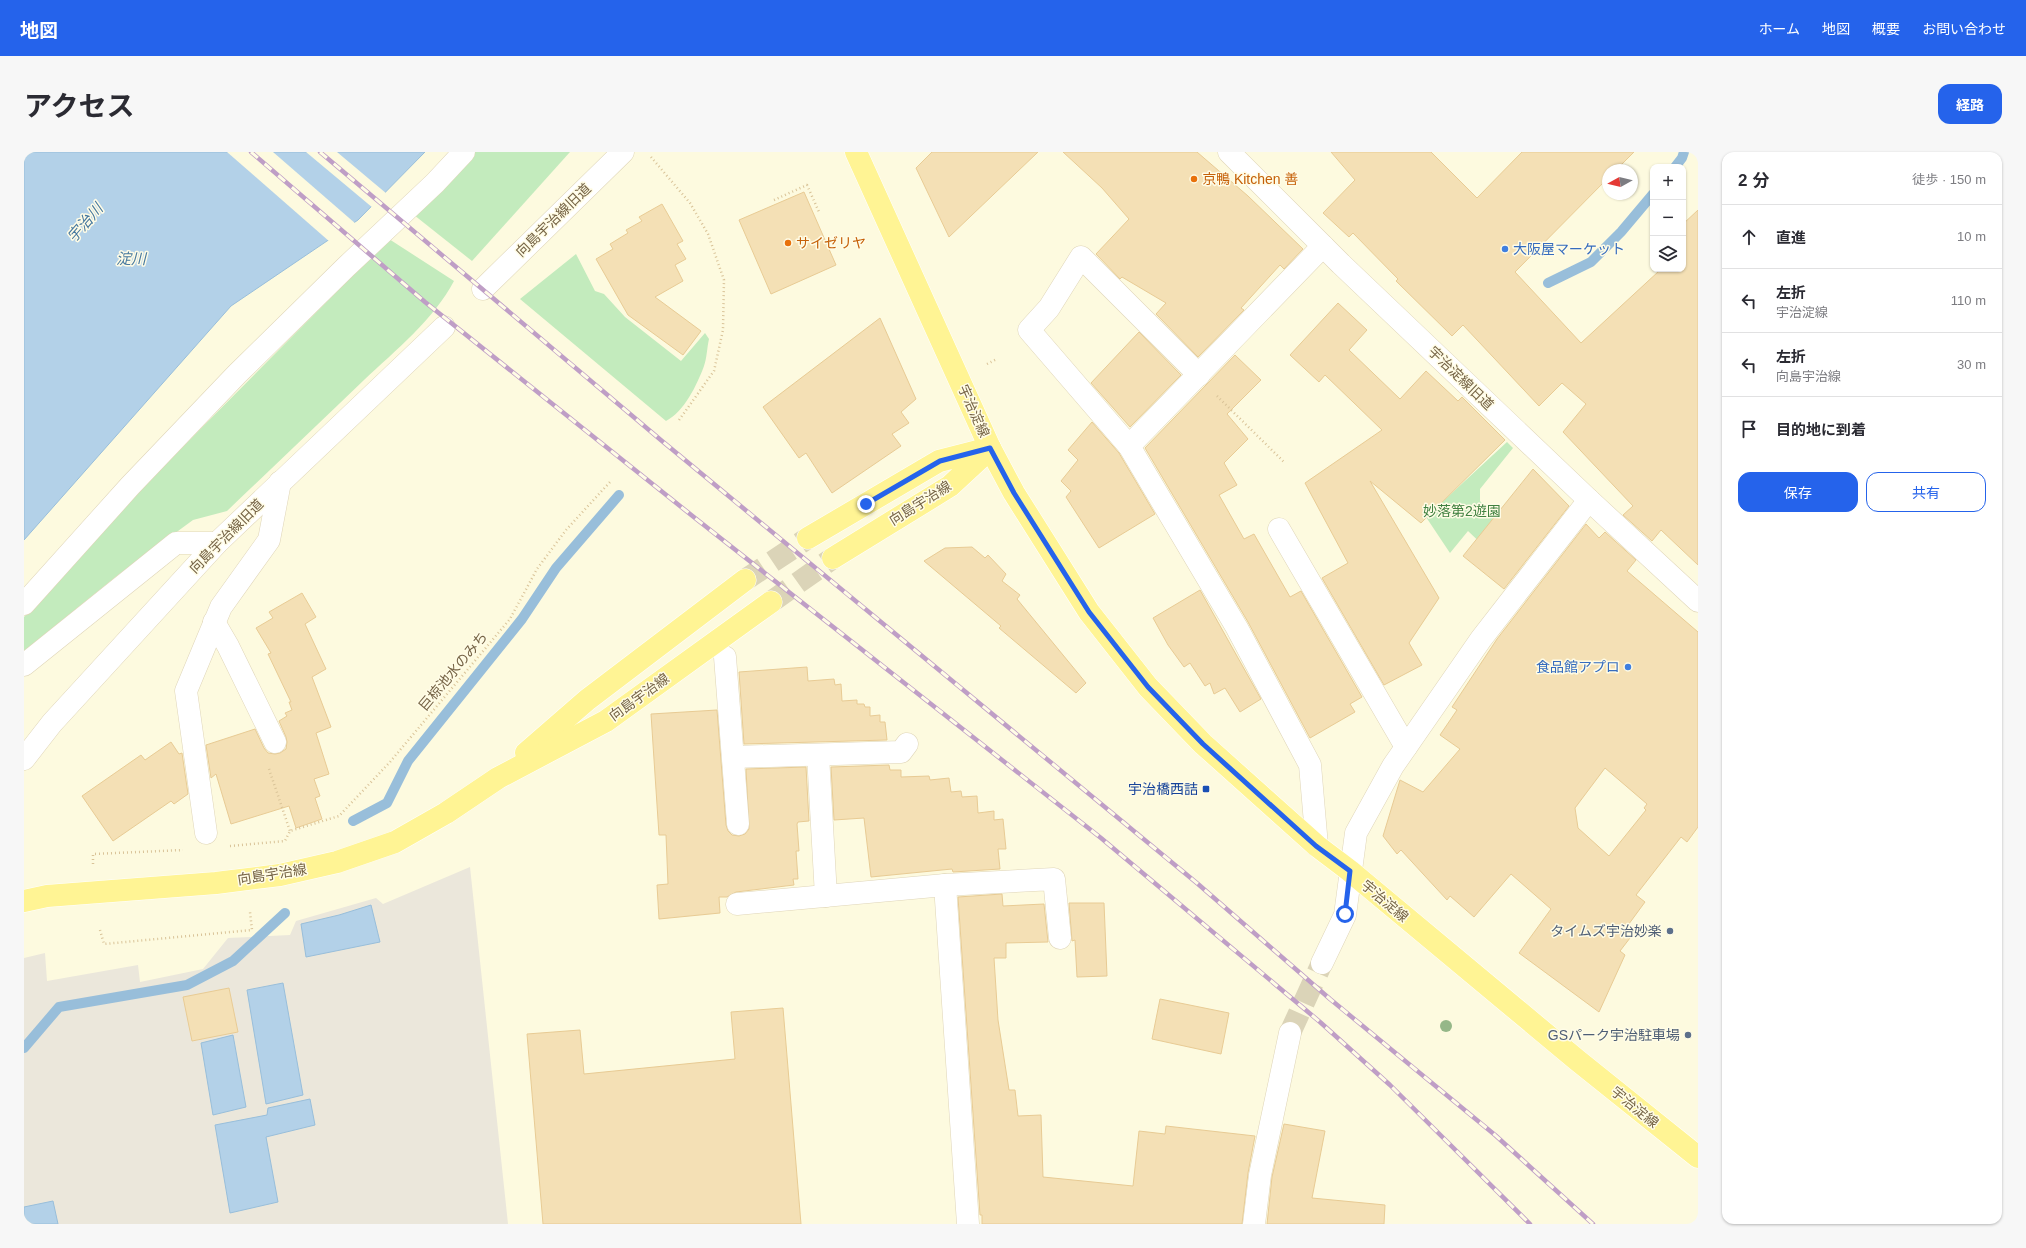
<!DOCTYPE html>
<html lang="ja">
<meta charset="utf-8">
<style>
body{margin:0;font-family:Arial,"Noto Sans JP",sans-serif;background:#f7f7f7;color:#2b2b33}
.controls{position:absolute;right:12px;top:12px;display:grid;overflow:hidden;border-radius:8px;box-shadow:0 1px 3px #0004}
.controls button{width:36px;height:36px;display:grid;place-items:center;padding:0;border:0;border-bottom:1px solid #e1e1e2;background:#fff;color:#2b2b33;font:20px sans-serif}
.compass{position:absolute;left:1578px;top:12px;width:36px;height:36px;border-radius:50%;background:#fff;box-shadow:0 1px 3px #0004;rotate:262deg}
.stop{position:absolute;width:12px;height:12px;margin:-9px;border:3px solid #2563eb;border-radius:50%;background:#fff}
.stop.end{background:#2563eb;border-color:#fff;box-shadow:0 1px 4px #0008}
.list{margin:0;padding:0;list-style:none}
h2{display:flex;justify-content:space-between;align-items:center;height:52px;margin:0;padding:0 16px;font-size:17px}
h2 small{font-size:13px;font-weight:400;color:#7c7c81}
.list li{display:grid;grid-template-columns:26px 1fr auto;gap:12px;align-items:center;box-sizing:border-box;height:64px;padding:0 16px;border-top:1px solid #e1e1e2}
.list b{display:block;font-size:15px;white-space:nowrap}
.list p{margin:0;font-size:13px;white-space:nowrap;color:#7c7c81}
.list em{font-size:13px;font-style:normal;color:#7c7c81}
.actions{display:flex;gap:8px;padding:12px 16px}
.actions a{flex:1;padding:9px 0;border:1px solid #2563eb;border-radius:12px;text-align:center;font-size:14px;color:#2563eb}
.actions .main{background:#2563eb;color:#fff}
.icon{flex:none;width:22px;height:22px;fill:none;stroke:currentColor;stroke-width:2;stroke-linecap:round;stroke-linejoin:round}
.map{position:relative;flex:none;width:1674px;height:1072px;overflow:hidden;border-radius:12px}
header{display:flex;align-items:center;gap:24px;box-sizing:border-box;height:56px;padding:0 20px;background:#2563eb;color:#fff}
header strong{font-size:19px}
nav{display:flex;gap:22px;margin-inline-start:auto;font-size:14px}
.intro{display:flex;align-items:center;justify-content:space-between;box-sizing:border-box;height:96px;padding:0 24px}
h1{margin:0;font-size:28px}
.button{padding:10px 18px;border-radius:12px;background:#2563eb;color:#fff;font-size:14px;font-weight:700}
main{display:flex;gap:24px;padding:0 24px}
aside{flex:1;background:#fff;border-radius:12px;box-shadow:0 1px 3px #0004}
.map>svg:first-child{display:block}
</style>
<header>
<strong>地図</strong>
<nav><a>ホーム</a><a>地図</a><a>概要</a><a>お問い合わせ</a></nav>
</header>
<div class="intro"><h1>アクセス</h1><a class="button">経路</a></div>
<main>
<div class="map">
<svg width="1674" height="1072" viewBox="0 0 1674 1072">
<rect width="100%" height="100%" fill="#fdfadf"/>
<path fill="#ebe7db" d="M446,715L484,1072H0V806L21,801L23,829L114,813L116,830L179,817L204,786L266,783L272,769L352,746L359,752Z"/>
<g fill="#c3ebbd">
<path d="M451,0H546L448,109L390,63Z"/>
<path d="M365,87L430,129C410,167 371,199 340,228C294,272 249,315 203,359L169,368L94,423L0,499V465L111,343Z"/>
<path d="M552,102L571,139L580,142L601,165L657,209L681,181L685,187C683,195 683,206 680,214C673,233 660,260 642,269L496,147Z"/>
<path d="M1483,290L1489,296L1456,337V349L1480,376L1464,398L1444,379L1426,401L1402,365Z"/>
</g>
<g fill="#b3d1e8" stroke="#98beda">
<path d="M0,0H401L334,68L207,154L0,388Z"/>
<path d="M347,753L356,790L282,805L277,772L315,763Z"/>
<path d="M259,831L279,943L242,952L223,838Z"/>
<path d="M209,883L222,955L189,963L177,891Z"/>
<path d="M286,947L291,973L242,985L254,1050L206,1061L191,973L243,963L244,956Z"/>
<path d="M29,1049L34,1072H0V1055Z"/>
</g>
<g fill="#fdfadf">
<path d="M203,0H249L332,72L306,90Z"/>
<path d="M282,0H313L363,42L349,56Z"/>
</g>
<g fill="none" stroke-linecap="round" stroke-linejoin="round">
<g stroke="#98beda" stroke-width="10">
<path d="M1651,15L1658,6L1660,0"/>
<path d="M1524,131L1567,110L1597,80L1629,42"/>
<path d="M329,669L363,651L384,609L498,467L532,416L595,343"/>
<path d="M0,896L35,855L163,833L209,809L261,761"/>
</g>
</g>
<g fill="#f4e0b5" stroke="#e8cb94" fill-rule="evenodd">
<path d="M908,0H1014L925,85L892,16Z"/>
<path d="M1039,0H1173L1224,44L1279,97L1260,117L1256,113L1217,156L1220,158L1174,205L1132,162L1142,151L1098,125L1096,127L1072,102L1105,67L1078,36Z"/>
<path d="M1307,0H1407L1453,46L1498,0H1610L1592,18H1584V26L1491,120L1557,191L1635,119L1633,117H1659V72L1674,58V413L1637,378L1628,389L1599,363L1609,354L1539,280L1562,252L1538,231L1515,254L1439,173L1428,184L1372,129L1374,127L1329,81L1325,85L1299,61L1331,28Z"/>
<path d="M780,40L812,113L747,142L715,68Z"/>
<path d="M638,52L659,89L653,92L662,107L651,113L659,129L631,145L677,179L659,203L604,163L572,107L589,97L586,92L604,81L602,78L618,69L615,65Z"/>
<path d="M1314,151L1343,178L1325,198L1376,247L1402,219L1434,249L1438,245L1481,288L1397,371L1346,329L1415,446L1385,491L1398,513L1360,533L1298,426L1324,411L1281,331L1358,278L1301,223L1295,230L1266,203Z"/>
<path d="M856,166L892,247L877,260L885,271L868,282L877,294L808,341L782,301L775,306L739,255Z"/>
<path d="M1115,180L1157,223L1106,275L1067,231Z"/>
<path d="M1211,203L1237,228L1203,262L1224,287L1200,311L1213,333L1195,343L1220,387L1230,382L1266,445L1277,439L1338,545L1326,552L1331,560L1286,586L1224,470L1121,296Z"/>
<path d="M1068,270L1095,301L1131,362L1075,396L1042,345L1047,339L1037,329L1054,308L1044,298Z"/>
<path d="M1509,317L1545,354L1480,437L1439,404Z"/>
<path d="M1562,372L1575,386L1581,380L1612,408L1603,419L1674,480V675L1663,690L1657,685L1612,743L1621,750L1599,780L1606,786L1596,799L1601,803L1575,860L1495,801L1527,757L1487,722L1450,765L1426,744L1423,748L1377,698L1373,702L1359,684L1376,628L1399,640L1436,597L1416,583L1433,558L1428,555L1473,487ZM1581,616L1623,652L1620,656L1622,658L1585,704L1554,676L1551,656Z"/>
<path d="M948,395L961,406L964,403L982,422L978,429L996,443L993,447L1062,531L1052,541L975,476L977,474L900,409L921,396Z"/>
<path d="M1176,438L1237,547L1216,560L1201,536L1190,542L1186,531L1181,534L1166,511L1160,515L1144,493L1129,466Z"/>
<path d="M278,441L292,465L281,472L302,517L288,525L307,575L292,581L305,622L290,627L296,644L291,646L298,667L272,676L265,654L207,672L192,622L187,626L182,593L231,577L240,596L244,601L251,602L256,601L262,597L263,590L262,585L255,569L263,564L261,561L268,558L265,550H267L244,502L247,501L232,476L249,466L245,460Z"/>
<path d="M783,515L784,529L810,527L811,533L817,532L818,549L833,548V552H840L841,555H846V564L856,563V570H861L863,588L720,592L715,520Z"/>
<path d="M693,558L702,673L704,679L708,683L715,684L721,682L725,677L722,617L782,615L785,669L774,670L773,672L775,699H772L774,727H769L770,733L712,740L703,745H695L696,761L635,767L633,733L644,732L642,683H635L627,562Z"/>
<path d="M147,590L155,602L158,601L164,642L150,652L147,649L89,689L58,644L117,603L121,608Z"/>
<path d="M865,613L866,618H877V625L905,624L906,628L925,626L927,640L937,639L938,645L953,644L954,661L970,659V668L979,667L982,697H974L976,717L929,720L928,717L847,725L840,666L810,668L807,615Z"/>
<path d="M978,742L979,754L1020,752L1024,790L982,791V806H970L974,868L985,938H991L994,964L1017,963L1019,1025L1109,1034L1115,979L1141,982L1142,974L1231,984L1224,1021L1218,1072H958V1063H956L934,745Z"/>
<path d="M1045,751H1080L1083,824L1053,825L1051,788L1048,789Z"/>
<path d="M205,836L214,880L168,889L159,845Z"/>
<path d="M1136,847L1205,861L1197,902L1128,887Z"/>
<path d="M759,856L777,1072H519L503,882L556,878L560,922L711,907L707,860Z"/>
<path d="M1260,972L1301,979L1288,1046L1361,1053L1360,1072H1243L1248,1025Z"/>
</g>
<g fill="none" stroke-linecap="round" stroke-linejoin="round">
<path stroke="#dbd4b8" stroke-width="22" stroke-dasharray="22 11" stroke-linecap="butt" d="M1266,881L1298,811"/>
<g stroke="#dbd4b8" stroke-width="22" stroke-dasharray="22 11" stroke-linecap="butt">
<path d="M721,428L784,386"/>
<path d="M747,450L809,406"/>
</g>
<defs>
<g id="minor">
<path d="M1205,0L1317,112L1565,348L1674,449"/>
<path d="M459,137L599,0"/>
<path d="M1105,294L1005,178L1025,156L1057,105L1175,223"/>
<path d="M1255,377L1382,595"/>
<path d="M0,452L106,334L213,222L322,115L411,31L440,0"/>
<path d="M190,470L204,494L251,590"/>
<path d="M701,505L714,672"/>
<path d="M0,513L152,391H193"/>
<path d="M794,603L802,744"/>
<path d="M710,605L877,600L883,592"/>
<path d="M0,607L28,571L193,391L420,175"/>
<path d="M182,681L162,539L197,455L245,388L256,330"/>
<path d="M1293,694L1286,613L1213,476L1105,294L1299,94"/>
<path d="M921,733L944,1072"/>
<path d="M713,752L921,733L1030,727L1036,786"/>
<path d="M1298,811L1321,763L1332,681L1369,614L1457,487L1565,348"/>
<path d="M1230,1072L1236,1023L1266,881"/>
</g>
<g id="major">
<path d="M832,0L966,296L990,341L1065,460L1124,535L1179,592L1293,694L1326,719L1553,908L1674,1005"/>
<path d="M784,386L915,309L966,296"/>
<path d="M809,406L926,334L966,297"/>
<path d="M502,601L563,548L721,428"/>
<path d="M0,749L23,744L192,731L256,723L313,710L371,690L422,661L474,626L582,569L747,450"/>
</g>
</defs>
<use href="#minor" stroke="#dfd5b8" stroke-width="23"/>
<use href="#major" stroke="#fff" stroke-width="23"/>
<g stroke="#d9c398" stroke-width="2.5" stroke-dasharray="1 3" stroke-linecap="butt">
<path d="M627,5L666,51L684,82L700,128L699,178L690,219L655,268"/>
<path d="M750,48L783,33L795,60"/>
<path d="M963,212L973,207"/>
<path d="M1193,244L1260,310"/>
<path d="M245,617L266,679"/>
<path d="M206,694L261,689L266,679L315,664L366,610L486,467L513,417L542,378L586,330"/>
<path d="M69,712V702L159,698"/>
<path d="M76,778L80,792L228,778L226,760"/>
</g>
<use href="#minor" stroke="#fff" stroke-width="22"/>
<use href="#major" stroke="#fff494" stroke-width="22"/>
<defs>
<g id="rail">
<path d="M227,0L401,150L671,366L1077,686L1296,870L1366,933L1506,1072"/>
<path d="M296,0L638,289L1174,732L1306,847L1471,983L1569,1072"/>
</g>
</defs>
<use href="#rail" stroke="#bf9ec6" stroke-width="4.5"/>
<use href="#rail" stroke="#fffce6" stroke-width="3" stroke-dasharray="9" stroke-linecap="butt"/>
</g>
<circle fill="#95b788" cx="1422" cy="874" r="6"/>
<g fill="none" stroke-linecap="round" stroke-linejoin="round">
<path stroke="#2563eb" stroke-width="5" d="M842,352L916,309L966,296L990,341L1065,460L1124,535L1179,592L1292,694L1326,719L1321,762"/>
</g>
<g fill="#e8710a" stroke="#fffce6" stroke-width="1.5">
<circle cx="1170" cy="27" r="4"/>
<circle cx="764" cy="91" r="4"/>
</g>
<g fill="#3f7fe0" stroke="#fffce6" stroke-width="1.5">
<circle cx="1481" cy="97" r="4"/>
<circle cx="1604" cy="515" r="4"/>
</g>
<rect fill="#1a4fb4" stroke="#fffce6" stroke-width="1.5" x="1178" y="633" width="8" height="8" rx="2"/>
<g fill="#5c6f8a" stroke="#fffce6" stroke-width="1.5">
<circle cx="1646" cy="779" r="4"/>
<circle cx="1664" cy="883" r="4"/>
</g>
<g text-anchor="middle" stroke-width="3" stroke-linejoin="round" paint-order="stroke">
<g font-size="14" fill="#c56008" stroke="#fffce6" text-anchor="start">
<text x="1178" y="32">京鴨 Kitchen 善</text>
<text x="772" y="96">サイゼリヤ</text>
</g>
<g font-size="14" fill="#756345" stroke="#fffce6">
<text transform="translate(529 68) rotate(-44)" y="5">向島宇治線旧道</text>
<text transform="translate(1437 226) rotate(44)" y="5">宇治淀線旧道</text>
<text transform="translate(950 259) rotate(66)" y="5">宇治淀線</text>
<text transform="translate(896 351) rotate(-32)" y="5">向島宇治線</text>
<text transform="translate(202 384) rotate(-45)" y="5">向島宇治線旧道</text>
<text transform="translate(429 519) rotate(-50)" y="5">巨椋池水のみち</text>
<text transform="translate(615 545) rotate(-36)" y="5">向島宇治線</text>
<text transform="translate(248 722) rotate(-9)" y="5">向島宇治線</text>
<text transform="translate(1361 749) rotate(40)" y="5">宇治淀線</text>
<text transform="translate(1611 955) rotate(39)" y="5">宇治淀線</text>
</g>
<g font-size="14" fill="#366cbe" stroke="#fffce6" text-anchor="start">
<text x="1489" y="102">大阪屋マーケット</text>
<text x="1596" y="520" text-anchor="end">食品館アプロ</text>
</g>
<g font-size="14" fill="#408140" stroke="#fffce6">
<text x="1438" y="364">妙落第2遊園</text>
</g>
<g font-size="14" fill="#164399" stroke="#fffce6" text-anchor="end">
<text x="1174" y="642">宇治橋西詰</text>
</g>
<g font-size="14" fill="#4e5e75" stroke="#fffce6" text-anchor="end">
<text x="1638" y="784">タイムズ宇治妙楽</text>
<text x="1656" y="888">GSパーク宇治駐車場</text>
</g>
<g font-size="15" font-style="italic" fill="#46789f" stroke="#fffce6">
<text transform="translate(61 71) rotate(-49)" y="5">宇治川</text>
<text x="107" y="112">淀川</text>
</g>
</g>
</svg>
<div class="controls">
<button>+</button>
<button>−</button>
<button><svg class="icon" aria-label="layers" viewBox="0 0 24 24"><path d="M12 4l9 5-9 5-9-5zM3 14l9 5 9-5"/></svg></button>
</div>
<svg class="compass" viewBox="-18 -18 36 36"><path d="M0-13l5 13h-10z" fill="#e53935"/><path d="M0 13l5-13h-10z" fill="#7c7c81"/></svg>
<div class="stop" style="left:1321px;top:762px"></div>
<div class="stop end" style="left:842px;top:352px"></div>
</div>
<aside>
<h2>2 分<small>徒歩 · 150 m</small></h2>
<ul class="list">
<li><svg class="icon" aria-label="ahead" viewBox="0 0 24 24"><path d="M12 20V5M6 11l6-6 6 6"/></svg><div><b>直進</b></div><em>10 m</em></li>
<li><svg class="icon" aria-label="left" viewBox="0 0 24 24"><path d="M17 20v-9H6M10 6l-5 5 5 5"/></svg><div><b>左折</b><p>宇治淀線</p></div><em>110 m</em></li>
<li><svg class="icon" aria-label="left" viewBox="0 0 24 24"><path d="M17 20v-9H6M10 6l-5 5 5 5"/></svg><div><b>左折</b><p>向島宇治線</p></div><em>30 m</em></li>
<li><svg class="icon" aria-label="arrive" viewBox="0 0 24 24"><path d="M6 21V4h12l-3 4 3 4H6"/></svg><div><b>目的地に到着</b></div></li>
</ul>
<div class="actions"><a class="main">保存</a><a>共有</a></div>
</aside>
</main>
